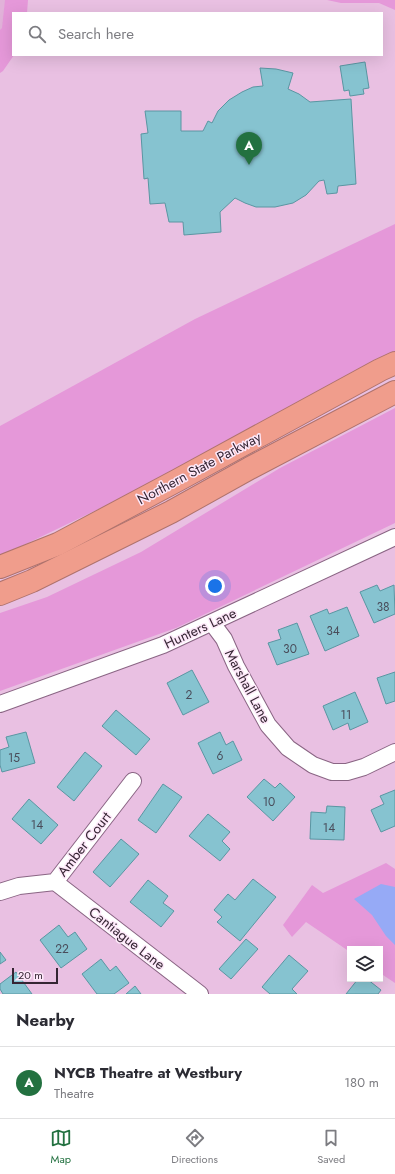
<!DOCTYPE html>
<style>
body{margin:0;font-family:Jost,sans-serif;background:#f7f7f7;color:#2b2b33}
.controls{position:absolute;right:12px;bottom:12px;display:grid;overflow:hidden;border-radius:0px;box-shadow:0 4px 16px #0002}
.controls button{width:36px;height:36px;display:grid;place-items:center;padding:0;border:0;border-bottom:1px solid #e1e1e2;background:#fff;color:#2b2b33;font:20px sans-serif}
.scale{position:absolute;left:12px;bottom:10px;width:46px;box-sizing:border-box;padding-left:4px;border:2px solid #352533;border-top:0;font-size:11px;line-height:14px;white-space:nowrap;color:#352533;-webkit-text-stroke:3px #fde8f9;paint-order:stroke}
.you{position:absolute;left:215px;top:586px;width:14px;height:14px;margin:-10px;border:3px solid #fff;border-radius:50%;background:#1a73e8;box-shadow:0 0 0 6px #1a73e833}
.badge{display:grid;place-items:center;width:26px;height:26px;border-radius:50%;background:#237140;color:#fff;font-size:13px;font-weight:700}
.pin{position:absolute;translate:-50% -33px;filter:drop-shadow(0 1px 2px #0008)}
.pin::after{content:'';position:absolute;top:21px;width:14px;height:12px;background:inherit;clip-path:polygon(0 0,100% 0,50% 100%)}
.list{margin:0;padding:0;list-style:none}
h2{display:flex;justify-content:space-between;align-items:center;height:52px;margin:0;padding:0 16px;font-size:17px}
h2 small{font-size:13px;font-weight:400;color:#7c7c81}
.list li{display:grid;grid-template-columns:26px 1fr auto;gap:12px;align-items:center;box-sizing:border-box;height:72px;padding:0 16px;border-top:1px solid #e1e1e2}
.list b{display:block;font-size:15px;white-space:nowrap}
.list p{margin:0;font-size:13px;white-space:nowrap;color:#7c7c81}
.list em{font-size:13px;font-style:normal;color:#7c7c81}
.icon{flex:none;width:22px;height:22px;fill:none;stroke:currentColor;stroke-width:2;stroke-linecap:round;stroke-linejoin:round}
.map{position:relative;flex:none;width:395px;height:994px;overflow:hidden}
.search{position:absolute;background:#fff;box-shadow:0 4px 16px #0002;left:12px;right:12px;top:12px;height:44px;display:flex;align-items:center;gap:10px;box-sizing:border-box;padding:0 14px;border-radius:0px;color:#7c7c81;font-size:15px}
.sheet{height:124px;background:#fff}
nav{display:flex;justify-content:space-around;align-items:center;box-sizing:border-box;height:56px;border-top:1px solid #e1e1e2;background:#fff;font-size:11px;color:#7c7c81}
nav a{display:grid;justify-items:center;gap:2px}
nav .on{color:#237140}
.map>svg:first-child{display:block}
</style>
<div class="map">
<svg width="395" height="994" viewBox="0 0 395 994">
<rect width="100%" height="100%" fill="#e9c0e2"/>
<path fill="#e1b2d9" d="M0,0H13V13L0,39Z"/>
<g fill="#e598d9">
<path d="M5,0H28L27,13H13L14,55L3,71L0,73V30L2,28Z"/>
<path d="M327,0H395V10L379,3H341Z"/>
<path d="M395,224V353L136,491L26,544L0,556V426L195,319Z"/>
<path d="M395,408V523L176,628L0,691V613L47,597L141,552L280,468Z"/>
<path d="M386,863L395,869V983L380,973V949H350V952L306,922L292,937L283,925L312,885L323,893Z"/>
</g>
<path fill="#96aaf6" d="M381,884L395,887V945L386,936L372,915L354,899Z"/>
<g fill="#86c3d0" stroke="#5a96a2">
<path d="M365,62L369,88L363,89L364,94L350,96L349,90L344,91L340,66Z"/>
<path d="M260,68L276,69L293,73L288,89L299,94L310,102L351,99L356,184L338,186L337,193L327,194L324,180L319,181L306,195L293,203L275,207H256L245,203L235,198L220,212L221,232L184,235L183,222H169L165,203L150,204L148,178L144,179L141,134L148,133L145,111H181V131H203L208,121L212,123L218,111L229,100L242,92L253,87L263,86Z"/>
<path d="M377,585L380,591L394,585L395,614L374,623L360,592Z"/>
<path d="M347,607L359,636L325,651L310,616L327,609L329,614Z"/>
<path d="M297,623L309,654L277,665L268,643L281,639L278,630Z"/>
<path d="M192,670L209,702L183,715L167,683Z"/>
<path d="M395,672V701L386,704L377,678Z"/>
<path d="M355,692L368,722L350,730L348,723L333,730L323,706Z"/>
<path d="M116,710L150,739L136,755L102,726Z"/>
<path d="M26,732L35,763L2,772L0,765V750L9,747L6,737Z"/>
<path d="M220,732L226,745L233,741L242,760L213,774L198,743Z"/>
<path d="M85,752L102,766L74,801L57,787Z"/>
<path d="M264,779L275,788L280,783L295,797L273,821L247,797Z"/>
<path d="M163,784L182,797L156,833L138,820Z"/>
<path d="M395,790V826L381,832L371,810L384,804L380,796Z"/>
<path d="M29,799L58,825L41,844L12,819Z"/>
<path d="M327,806L345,807L344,840L310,839L311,812L326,813Z"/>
<path d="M208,814L230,832L222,841L230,849L220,861L189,836Z"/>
<path d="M121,839L139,854L110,887L93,872Z"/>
<path d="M253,879L276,897L240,941L217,922L222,917L214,910L228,894L235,900Z"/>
<path d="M148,880L168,896L163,903L174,911L161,927L130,902Z"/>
<path d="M59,925L68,937L75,932L87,949L61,968L40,940Z"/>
<path d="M246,939L258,949L231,979L219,969Z"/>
<path d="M0,952L6,960L0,964Z"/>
<path d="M289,955L308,971L292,989L297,994H270L262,987Z"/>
<path d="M101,959L110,971L116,966L129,983L114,994H97L82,974Z"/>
<path d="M16,972L32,994H3L0,989V984Z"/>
<path d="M358,979H367L381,990L378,994H346Z"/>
<path d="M135,986L141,994H126Z"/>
</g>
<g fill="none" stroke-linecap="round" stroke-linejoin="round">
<defs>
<g id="minor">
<path d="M212,623L224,639L236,666L268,725L288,748L313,765L332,772H347L364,767L395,752"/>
<path d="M0,704L163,645L395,537"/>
<path d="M55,882L200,994"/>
<path d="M0,892L19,886L55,882L133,781"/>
</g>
<g id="highway">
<path d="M0,567L58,544L178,480L380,370L395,363"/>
<path d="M0,594L32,581L171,512L250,468L395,392"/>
</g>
</defs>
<use href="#minor" stroke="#8a6584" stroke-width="18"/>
<use href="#highway" stroke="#af736d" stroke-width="24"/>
<use href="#minor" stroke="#fff" stroke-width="16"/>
<use href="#highway" stroke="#f09d8c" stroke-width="22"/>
</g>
<g text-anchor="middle" stroke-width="3" stroke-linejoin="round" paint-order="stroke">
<g font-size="12" fill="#494c5a">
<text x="383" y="611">38</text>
<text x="333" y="635">34</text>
<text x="290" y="653">30</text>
<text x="189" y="699">2</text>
<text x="346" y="719">11</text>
<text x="220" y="760">6</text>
<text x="14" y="762">15</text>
<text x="269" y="806">10</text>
<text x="37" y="829">14</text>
<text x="329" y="832">14</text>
<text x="62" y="953">22</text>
</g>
<g font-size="14" fill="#352533" stroke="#fde8f9">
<text transform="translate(199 468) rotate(-28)" y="5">Northern State Parkway</text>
<text transform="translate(200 628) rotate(-25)" y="5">Hunters Lane</text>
<text transform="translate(248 686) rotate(62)" y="5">Marshall Lane</text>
<text transform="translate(84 844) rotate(-52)" y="5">Amber Court</text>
<text transform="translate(127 938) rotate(38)" y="5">Cantiague Lane</text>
</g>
</g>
</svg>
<div class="controls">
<button><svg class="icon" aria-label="layers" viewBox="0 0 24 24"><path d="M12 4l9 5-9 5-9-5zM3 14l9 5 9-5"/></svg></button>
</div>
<div class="scale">20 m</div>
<div class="you"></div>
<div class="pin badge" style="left:249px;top:165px">A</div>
<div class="search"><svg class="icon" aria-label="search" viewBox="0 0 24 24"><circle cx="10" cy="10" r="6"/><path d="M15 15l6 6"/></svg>Search here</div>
</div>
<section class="sheet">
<h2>Nearby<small></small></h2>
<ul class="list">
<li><span class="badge">A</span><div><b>NYCB Theatre at Westbury</b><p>Theatre</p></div><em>180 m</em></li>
</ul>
</section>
<nav>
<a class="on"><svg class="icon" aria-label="map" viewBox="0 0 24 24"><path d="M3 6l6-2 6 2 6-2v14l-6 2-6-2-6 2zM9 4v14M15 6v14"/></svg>Map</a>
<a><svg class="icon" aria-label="directions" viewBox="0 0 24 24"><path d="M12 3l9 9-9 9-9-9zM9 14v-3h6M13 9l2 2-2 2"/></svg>Directions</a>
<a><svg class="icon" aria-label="saved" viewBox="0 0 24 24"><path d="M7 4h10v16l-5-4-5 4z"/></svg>Saved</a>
</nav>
